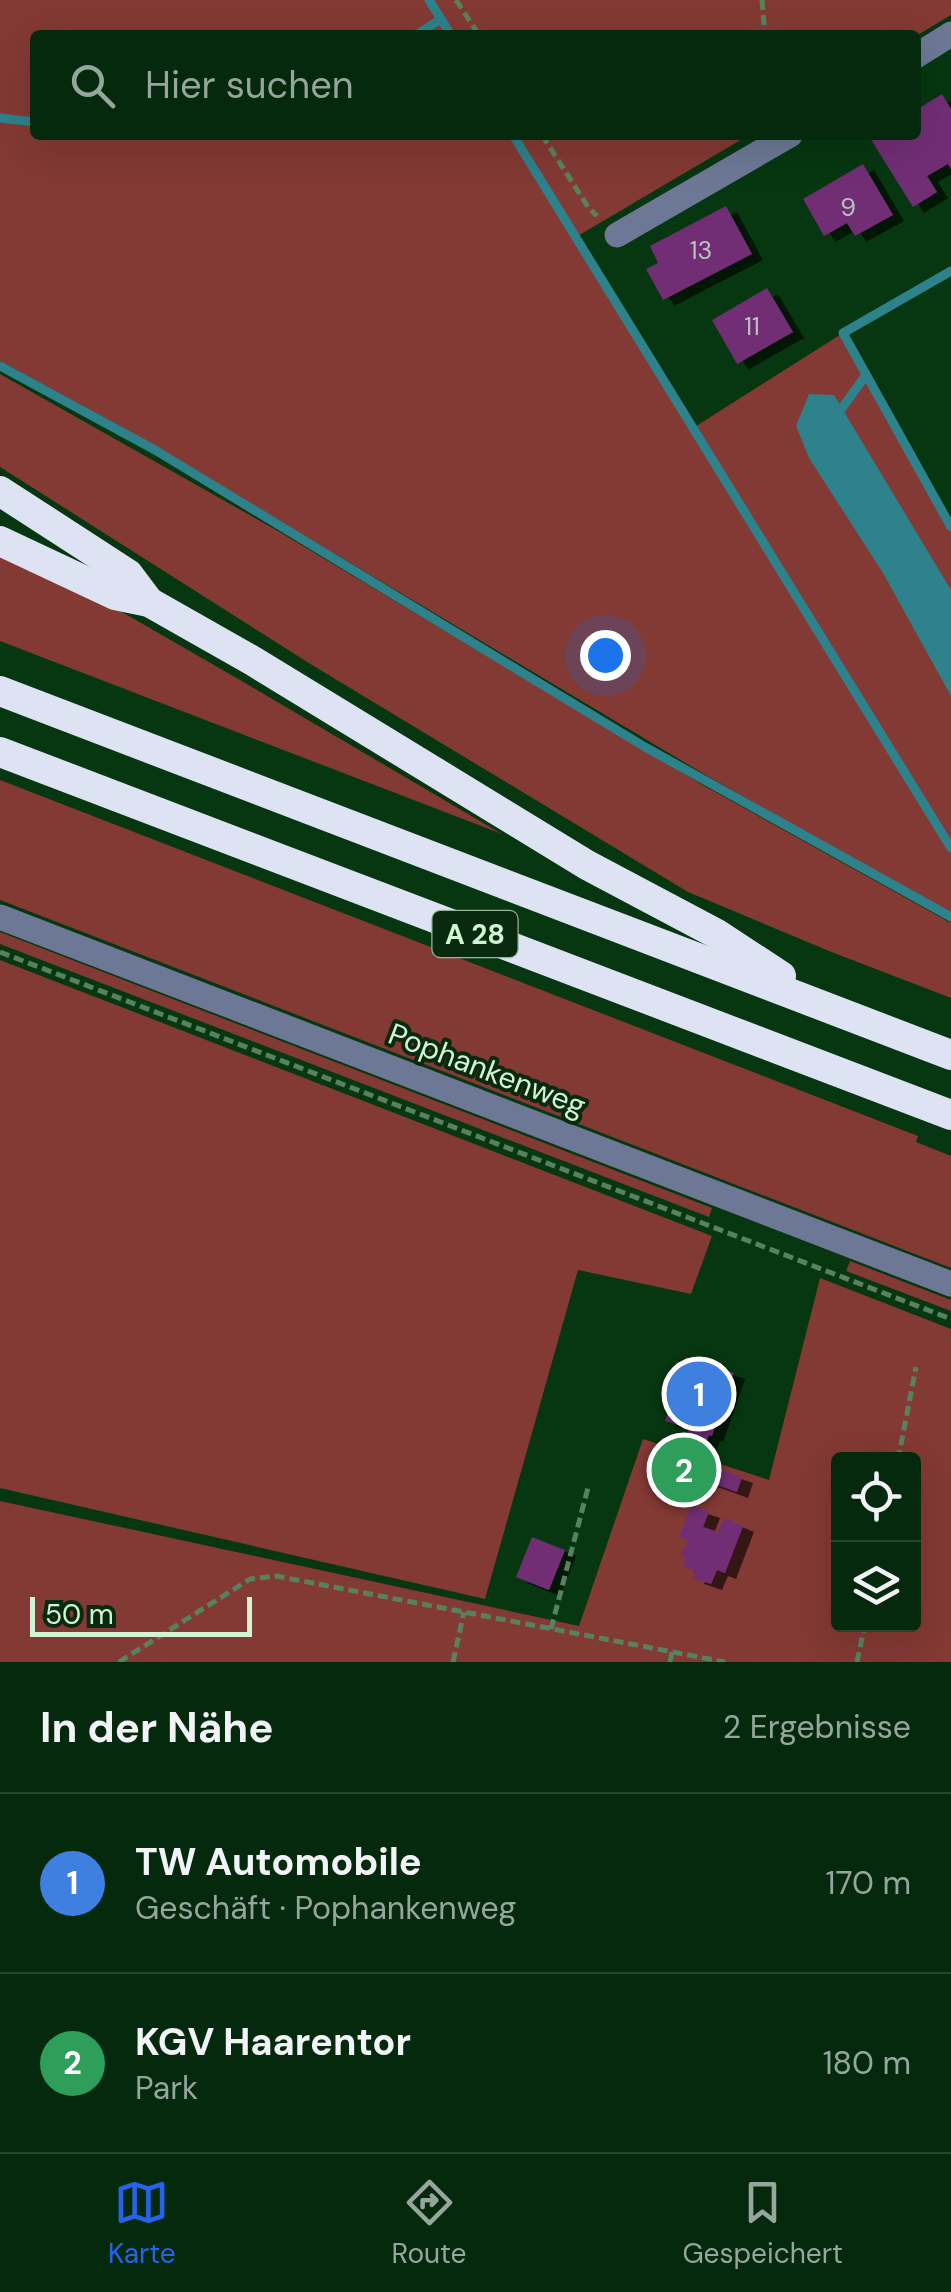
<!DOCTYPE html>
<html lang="de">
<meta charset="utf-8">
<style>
body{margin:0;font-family:"DM Sans",sans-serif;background:#12351a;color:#f1f3f6}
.controls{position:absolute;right:30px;bottom:30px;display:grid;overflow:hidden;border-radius:10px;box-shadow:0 10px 40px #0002}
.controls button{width:90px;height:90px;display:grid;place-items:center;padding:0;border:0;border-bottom:2px solid #25452d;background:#04290c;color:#f1f3f6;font:50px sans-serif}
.scale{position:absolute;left:30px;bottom:25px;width:222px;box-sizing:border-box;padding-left:10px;border:5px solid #d3f3d5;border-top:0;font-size:28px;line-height:35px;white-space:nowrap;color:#d3f3d5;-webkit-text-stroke:8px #0a2a0f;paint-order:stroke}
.you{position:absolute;left:605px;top:655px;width:35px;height:35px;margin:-25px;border:8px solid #fff;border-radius:50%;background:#1a73e8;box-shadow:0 0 0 15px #1a73e833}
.badge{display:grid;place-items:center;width:65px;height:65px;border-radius:50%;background:#2563eb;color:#fff;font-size:32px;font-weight:700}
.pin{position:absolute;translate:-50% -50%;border:5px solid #fff;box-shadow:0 2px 10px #0006}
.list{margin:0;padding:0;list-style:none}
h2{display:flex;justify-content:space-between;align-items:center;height:130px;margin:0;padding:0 40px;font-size:42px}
h2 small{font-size:32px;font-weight:400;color:#97a69d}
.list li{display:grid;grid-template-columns:65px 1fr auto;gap:30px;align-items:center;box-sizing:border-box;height:180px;padding:0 40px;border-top:2px solid #25452d}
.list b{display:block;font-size:38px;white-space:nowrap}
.list p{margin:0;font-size:32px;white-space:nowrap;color:#97a69d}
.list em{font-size:32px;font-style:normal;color:#97a69d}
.icon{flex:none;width:55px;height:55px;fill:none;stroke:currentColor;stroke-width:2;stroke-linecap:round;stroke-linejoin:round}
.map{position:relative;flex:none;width:951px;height:1662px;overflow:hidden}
.search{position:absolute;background:#04290c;box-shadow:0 10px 40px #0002;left:30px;right:30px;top:30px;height:110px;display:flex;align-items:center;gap:25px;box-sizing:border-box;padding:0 35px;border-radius:10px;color:#97a69d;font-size:38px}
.sheet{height:490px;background:#04290c}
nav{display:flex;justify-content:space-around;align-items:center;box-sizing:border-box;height:140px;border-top:2px solid #25452d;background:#04290c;font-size:28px;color:#97a69d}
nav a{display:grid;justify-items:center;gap:5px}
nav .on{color:#2563eb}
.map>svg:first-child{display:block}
</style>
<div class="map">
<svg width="951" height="1662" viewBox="0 0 951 1662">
<defs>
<filter id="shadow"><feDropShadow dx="11" dy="6" stdDeviation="0" flood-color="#0009"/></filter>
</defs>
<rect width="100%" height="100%" fill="#063710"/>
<g fill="#833934" fill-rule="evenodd">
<path d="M0,0H951V15L916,36L35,35V135H749L576,237L693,428L843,333L951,527V916L704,774L129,431L0,361Z"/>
<path d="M0,374L278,531L701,784L951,923V998L829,951L688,892L312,665L0,467Z"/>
<path d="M0,555L89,593L240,680L502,834L0,641Z"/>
<path d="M0,780L918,1136L916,1142L951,1156V1268L0,900Z"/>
<path d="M0,932L712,1208L709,1217L0,944Z"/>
<path d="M0,960L712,1236L691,1294L578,1270L485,1599L0,1488Z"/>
<path d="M850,1261L951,1300V1311L846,1271Z"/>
<path d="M820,1278L951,1329V1662H0V1501L579,1626L643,1439L769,1480ZM838,1460H914V1624H838Z"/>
</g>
<path fill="#2d828c" d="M809,394L834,395L951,590V696L883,573L809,458L796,426Z"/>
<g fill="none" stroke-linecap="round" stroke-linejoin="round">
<g stroke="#2d828c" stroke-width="9">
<path d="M429,0L451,35"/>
<path d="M416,35L441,19"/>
<path d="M0,118L35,122"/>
<path d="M513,135L951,848"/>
<path d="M951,271L843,333L951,527"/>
<path d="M0,366L155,450L645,747L951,917"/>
<path d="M842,408L866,375"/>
</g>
</g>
<g fill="#712d74" filter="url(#shadow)">
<path d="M942,94L951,109V169L948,164L927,176L937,192L913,207L870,138L875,135H916V110Z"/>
<path d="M863,164L893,215L855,236L847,223L824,236L803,199Z"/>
<path d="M726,206L752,254L663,300L646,269L658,263L650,246Z"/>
<path d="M767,288L793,332L737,364L712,320Z"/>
<path d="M686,1357L734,1373L712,1436L709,1435L705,1446L685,1439L689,1428L665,1421Z"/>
<path d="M701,1463L742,1477L737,1492L695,1477Z"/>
<path d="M691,1506L709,1512L703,1527L718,1532L724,1518L743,1526L725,1573L717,1570L711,1584L693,1578L695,1571L683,1566L686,1558L681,1556L688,1540L679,1537Z"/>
<path d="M532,1537L565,1550L549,1590L516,1577Z"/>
</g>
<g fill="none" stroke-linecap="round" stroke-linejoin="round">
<g stroke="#58825f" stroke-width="5" stroke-dasharray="10 5" stroke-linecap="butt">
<path d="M456,0L479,35"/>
<path d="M762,0L765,35"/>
<path d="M542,135L588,207L597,216"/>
<path d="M0,952L951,1319"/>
<path d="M898,1460L916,1367"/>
<path d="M551,1629L589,1484"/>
<path d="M119,1662L250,1579L276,1576L725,1662"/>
<path d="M453,1662L464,1612"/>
<path d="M670,1662L672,1652"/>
<path d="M857,1662L865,1624"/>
</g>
<g stroke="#6c7895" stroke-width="25">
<path d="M916,56L951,34"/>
<path d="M617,235L790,135"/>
<path d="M0,917L951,1284"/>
</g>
<g stroke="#dde3f2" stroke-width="30">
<path d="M0,491L128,574L149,602"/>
<path d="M0,541L115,595L149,602L253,661L587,865L717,934L781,976"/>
<path d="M0,691L951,1055"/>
<path d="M0,752L951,1115"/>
</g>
</g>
<g text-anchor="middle" stroke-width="8" stroke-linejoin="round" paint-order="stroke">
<g font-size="25" fill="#bac2bd">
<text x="848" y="216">9</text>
<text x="701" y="259">13</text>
<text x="752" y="335">11</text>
</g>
<rect fill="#0a2a0f" stroke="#97b79a" stroke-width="2.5" x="432.5" y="911" width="85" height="46" rx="8"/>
<g font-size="28" font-weight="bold" fill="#d3f3d5">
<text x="475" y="944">A 28</text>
</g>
<g font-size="30" fill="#d3f3d5" stroke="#0a2a0f">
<text transform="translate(487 1070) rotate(21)" y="10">Pophankenweg</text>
</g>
</g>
</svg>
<div class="controls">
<button><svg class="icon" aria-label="locate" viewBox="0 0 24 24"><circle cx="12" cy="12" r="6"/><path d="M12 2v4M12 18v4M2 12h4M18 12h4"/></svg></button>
<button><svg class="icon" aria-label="layers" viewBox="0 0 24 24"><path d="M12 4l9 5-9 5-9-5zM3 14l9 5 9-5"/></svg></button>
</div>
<div class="scale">50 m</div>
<div class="you"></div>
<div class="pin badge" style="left:699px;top:1394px;background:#3f7fe0">1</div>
<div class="pin badge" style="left:684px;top:1470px;background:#2e9e5b">2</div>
<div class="search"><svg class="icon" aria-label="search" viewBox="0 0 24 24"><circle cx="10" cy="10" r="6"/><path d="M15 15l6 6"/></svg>Hier suchen</div>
</div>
<section class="sheet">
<h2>In der Nähe<small>2 Ergebnisse</small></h2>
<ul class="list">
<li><span class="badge" style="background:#3f7fe0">1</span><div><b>TW Automobile</b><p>Geschäft · Pophankenweg</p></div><em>170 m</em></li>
<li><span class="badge" style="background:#2e9e5b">2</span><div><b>KGV Haarentor</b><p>Park</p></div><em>180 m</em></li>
</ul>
</section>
<nav>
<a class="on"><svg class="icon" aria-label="map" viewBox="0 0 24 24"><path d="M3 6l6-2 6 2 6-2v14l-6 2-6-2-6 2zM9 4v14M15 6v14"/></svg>Karte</a>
<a><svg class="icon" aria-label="directions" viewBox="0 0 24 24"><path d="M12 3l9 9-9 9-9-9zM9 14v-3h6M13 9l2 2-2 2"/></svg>Route</a>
<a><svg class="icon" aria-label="saved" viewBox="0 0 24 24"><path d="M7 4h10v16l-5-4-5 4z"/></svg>Gespeichert</a>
</nav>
